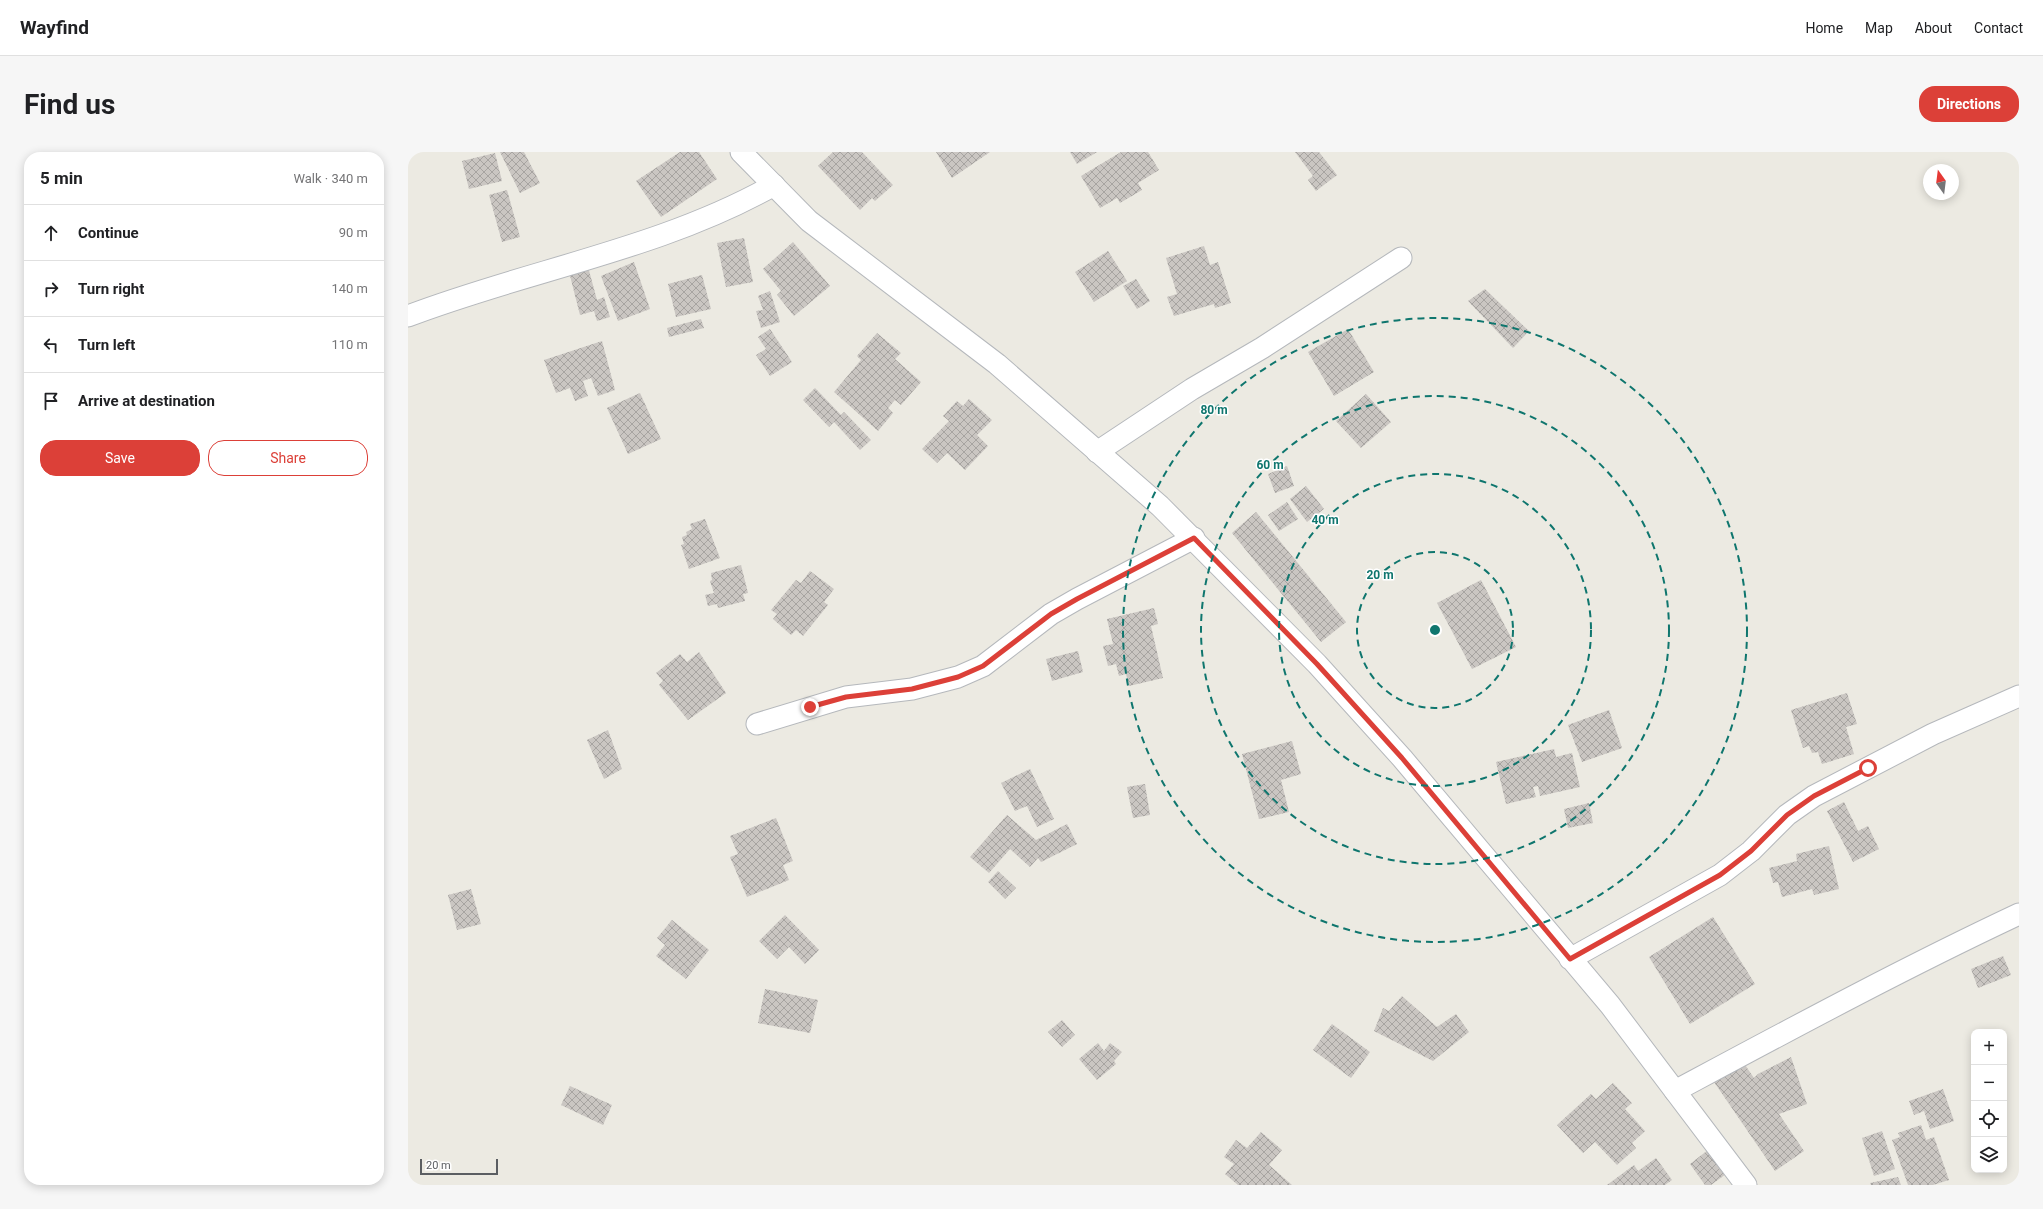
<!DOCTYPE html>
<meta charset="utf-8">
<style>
body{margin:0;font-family:Roboto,sans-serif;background:#f6f6f6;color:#202124}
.controls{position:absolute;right:12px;bottom:12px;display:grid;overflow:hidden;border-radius:8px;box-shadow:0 2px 10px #0003}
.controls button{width:36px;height:36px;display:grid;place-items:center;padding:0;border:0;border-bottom:1px solid #e0e0e0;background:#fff;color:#202124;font:20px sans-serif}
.compass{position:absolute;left:1515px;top:12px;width:36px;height:36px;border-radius:50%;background:#fff;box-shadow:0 2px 10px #0003;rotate:346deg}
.scale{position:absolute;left:12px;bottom:10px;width:78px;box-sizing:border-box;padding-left:4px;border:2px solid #5b5e62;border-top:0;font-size:11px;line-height:14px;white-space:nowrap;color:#5b5e62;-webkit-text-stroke:3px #fff;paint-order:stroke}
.stop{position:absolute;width:12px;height:12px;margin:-9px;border:3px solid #dc4038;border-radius:50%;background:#fff}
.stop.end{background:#dc4038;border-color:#fff;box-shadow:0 1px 4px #0008}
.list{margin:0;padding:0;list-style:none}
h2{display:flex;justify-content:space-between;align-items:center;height:52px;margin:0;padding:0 16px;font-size:17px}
h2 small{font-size:13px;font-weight:400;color:#757577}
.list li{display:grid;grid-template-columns:26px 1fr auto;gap:12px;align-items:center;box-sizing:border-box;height:56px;padding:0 16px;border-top:1px solid #e0e0e0}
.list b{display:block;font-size:15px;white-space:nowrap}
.list em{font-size:13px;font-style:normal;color:#757577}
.actions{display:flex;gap:8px;padding:12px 16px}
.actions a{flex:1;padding:9px 0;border:1px solid #dc4038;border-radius:16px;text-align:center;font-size:14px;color:#dc4038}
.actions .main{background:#dc4038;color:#fff}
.icon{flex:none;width:22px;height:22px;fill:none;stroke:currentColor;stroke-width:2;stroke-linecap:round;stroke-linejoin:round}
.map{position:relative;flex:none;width:1611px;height:1033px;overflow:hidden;border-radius:16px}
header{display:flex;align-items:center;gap:24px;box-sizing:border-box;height:56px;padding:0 20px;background:#fff;border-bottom:1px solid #e0e0e0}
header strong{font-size:19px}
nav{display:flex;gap:22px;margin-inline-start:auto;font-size:14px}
.intro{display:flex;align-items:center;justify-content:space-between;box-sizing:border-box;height:96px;padding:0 24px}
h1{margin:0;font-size:28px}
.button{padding:10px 18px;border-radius:16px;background:#dc4038;color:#fff;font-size:14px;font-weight:700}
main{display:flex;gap:24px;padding:0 24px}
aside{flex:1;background:#fff;border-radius:16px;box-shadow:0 2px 10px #0003}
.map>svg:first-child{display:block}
</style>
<header>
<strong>Wayfind</strong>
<nav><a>Home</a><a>Map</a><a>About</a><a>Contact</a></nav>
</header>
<div class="intro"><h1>Find us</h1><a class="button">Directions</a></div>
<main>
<aside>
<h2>5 min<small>Walk · 340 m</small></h2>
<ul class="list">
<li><svg class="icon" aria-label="ahead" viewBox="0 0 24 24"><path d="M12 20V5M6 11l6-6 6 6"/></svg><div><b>Continue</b></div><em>90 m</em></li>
<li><svg class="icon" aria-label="right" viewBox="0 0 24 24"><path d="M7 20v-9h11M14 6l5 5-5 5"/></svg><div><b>Turn right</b></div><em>140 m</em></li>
<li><svg class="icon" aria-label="left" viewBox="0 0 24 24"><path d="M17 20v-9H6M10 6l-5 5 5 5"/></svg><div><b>Turn left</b></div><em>110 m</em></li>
<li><svg class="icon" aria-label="arrive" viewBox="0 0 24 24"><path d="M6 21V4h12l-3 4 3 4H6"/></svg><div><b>Arrive at destination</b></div></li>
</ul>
<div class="actions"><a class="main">Save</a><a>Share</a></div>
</aside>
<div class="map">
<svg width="1611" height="1033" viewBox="0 0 1611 1033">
<defs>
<pattern id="building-cross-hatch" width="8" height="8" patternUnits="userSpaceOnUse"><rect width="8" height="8" fill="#cac6c2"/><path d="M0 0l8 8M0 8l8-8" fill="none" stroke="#a7a4a1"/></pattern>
</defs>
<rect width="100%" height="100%" fill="#eceae2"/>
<g fill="url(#building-cross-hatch)">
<path d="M92,0H116L132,31L112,41Z"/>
<path d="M272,0H291L309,27L253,65L228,29Z"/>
<path d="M425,0H454L485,33L467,49L464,46L452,58L410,14Z"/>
<path d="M528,0H582L544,26Z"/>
<path d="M662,0H689L669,12Z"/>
<path d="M713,0H740L751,18L730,31L734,38L712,51L709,46L692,56L673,24Z"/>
<path d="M887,0H911L929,23L908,39L900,28L905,24Z"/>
<path d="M87,1L94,29L61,37L54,9Z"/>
<path d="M99,38L112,85L94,90L81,43Z"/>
<path d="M336,86L345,130L318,135L309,91Z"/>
<path d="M385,90L422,134L386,164L369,143L373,139L355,117Z"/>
<path d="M796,94L802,113L810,110L823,151L807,156L806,152L766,164L759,145L769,142L758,106Z"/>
<path d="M700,99L719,129L686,150L667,120Z"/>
<path d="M226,110L242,157L210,169L193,124Z"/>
<path d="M179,111L189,148L196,145L202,165L189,169L186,159L172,163L160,116Z"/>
<path d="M294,123L303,157L268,165L260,132Z"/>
<path d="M728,127L742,149L729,157L715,134Z"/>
<path d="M1077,137L1121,179L1105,196L1060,149Z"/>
<path d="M362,139L372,170L353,176L348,159L355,158L350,144Z"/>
<path d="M293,167L296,176L261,185L259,176Z"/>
<path d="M362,177L384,210L362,224L348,203L358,197L350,185Z"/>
<path d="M940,177L966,220L926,244L900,200Z"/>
<path d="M469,181L493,201L487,207L513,230L493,253L487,248L480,256L485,261L470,279L426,240L453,208L449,204Z"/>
<path d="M194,189L207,238L190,244L183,226L175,229L180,244L167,249L162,236L148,241L136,208Z"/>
<path d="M407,236L433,263L436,260L463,288L452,298L426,270L421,275L395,248Z"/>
<path d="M232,241L253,287L220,302L199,256Z"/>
<path d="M958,242L983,270L953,296L928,269Z"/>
<path d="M561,247L584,268L569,283L580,294L557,318L539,301L529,311L514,297L541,269L535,264L549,249L555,254Z"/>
<path d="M879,314L886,334L867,341L860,322Z"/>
<path d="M898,334L916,357L899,370L882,347Z"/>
<path d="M879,350L890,367L871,379L860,363Z"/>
<path d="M848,360L938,470L913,490L824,381Z"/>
<path d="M297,367L312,406L281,417L273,393L276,392L274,385L279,383L278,380L284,377L282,372Z"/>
<path d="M333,413L340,441L335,442L337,449L310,456L309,452L300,454L297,443L306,441L302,429L304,428L303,421Z"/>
<path d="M402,419L426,437L416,450L420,453L395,484L388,478L383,483L365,467L369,462L363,458L388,428L393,431Z"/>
<path d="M1073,428L1108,495L1064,517L1029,451Z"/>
<path d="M746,456L750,472L743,474L755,526L721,534L718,522L711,524L708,512L700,514L695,494L705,492L699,467Z"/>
<path d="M670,499L675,520L644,529L638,507Z"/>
<path d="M291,500L318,541L280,568L251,533L255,529L248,521L272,502L279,510Z"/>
<path d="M1439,541L1449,572L1438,575L1446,602L1414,612L1410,600L1404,601L1401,594L1395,596L1383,558Z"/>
<path d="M1201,558L1214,596L1174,610L1160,573Z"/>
<path d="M200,578L214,617L196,627L179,588Z"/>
<path d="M884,589L893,622L873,628L881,660L851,667L834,602Z"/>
<path d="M1146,597L1148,605L1164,601L1172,635L1132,644L1130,634L1125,635L1128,645L1098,652L1088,610Z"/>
<path d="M622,617L646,667L629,675L619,654L607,659L593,631Z"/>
<path d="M737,632L742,663L725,666L719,635Z"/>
<path d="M1436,650L1450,679L1460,674L1471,697L1445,710L1419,659Z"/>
<path d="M1181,651L1185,671L1160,676L1156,657Z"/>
<path d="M599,663L628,688L659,672L669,692L633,710L630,706L622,715L602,697L581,721L562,705Z"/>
<path d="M368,666L385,709L375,713L381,728L339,745L322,705L330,702L322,684Z"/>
<path d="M1421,694L1431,737L1406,743L1404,737L1374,745L1370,730L1365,731L1361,716L1389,709L1388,702Z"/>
<path d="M590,719L608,736L597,747L580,730Z"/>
<path d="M63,737L73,772L49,778L40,743Z"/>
<path d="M377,763L411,798L397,812L381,795L369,807L351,789Z"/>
<path d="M1305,765L1347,832L1282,872L1241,805Z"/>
<path d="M264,768L301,798L278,827L248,804L257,793L249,786Z"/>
<path d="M1595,804L1603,823L1570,836L1563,817Z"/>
<path d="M357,837L410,848L402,881L350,871Z"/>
<path d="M994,844L1029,875L1048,862L1061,880L1025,909L966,879L975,856L981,859Z"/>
<path d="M654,868L667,883L654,895L640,880Z"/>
<path d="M924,872L962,900L943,926L905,898Z"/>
<path d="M690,891L696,899L702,891L714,900L706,909L708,912L689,928L671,907Z"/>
<path d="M1383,905L1399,952L1371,962L1396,999L1367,1019L1306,930L1335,910L1346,926L1350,922Z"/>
<path d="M1205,931L1224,951L1217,957L1237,979L1224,991L1228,996L1209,1013L1187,990L1175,1001L1149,973L1183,942L1188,947Z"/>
<path d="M162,934L204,953L195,973L153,953Z"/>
<path d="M1535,937L1546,969L1522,977L1516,959L1506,963L1501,949Z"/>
<path d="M1513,973L1518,988L1526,985L1541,1028L1525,1033H1500L1484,988L1492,985L1490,981Z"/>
<path d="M1474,979L1487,1017L1466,1024L1454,986Z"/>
<path d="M853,980L874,998L861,1013L884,1033H830L817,1022L826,1012L816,1005L828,988L839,996Z"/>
<path d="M1300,998L1318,1022L1303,1033H1297L1282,1012Z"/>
<path d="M1248,1006L1264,1028L1257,1033H1199L1226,1013L1230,1019Z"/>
<path d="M1490,1025L1493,1033H1463L1462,1031Z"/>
</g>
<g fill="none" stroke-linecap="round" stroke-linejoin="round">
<defs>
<g id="minor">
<path d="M333,0L401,69L589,212L752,354L909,512L994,606L1202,853L1338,1033"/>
<path d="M0,164C120,118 253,97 366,33"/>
<path d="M689,300L784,237L854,196L993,106"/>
<path d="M349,572L438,545L504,537L550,525L575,514L643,462L669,447L786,386"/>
<path d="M1162,807L1312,723L1343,699L1379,663L1406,644L1525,582L1611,544"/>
<path d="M1267,939C1381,878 1494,817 1611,762"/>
</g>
</defs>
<use href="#minor" stroke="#b5b8bc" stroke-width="23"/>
<use href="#minor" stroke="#fff" stroke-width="21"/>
</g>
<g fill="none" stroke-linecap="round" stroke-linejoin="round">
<path stroke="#dc4038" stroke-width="5" d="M402,555L438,545L504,537L550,525L575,514L643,462L669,447L786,386L909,512L994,606L1162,807L1312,723L1343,699L1379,663L1406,644L1460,616"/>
</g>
<g fill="none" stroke="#0f766e" stroke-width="2" stroke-dasharray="7 5">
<circle cx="1027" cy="478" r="78"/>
<circle cx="1027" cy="478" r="156"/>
<circle cx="1027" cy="478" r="234"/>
<circle cx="1027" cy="478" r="312"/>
</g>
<circle cx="1027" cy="478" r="6" fill="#0f766e" stroke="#fff" stroke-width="2"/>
<g font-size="12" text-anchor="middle" font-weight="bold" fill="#0f766e" stroke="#fff" stroke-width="3" stroke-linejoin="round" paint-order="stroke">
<text x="806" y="262">80 m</text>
<text x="862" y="317">60 m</text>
<text x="917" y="372">40 m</text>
<text x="972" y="427">20 m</text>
</g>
</svg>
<div class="controls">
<button>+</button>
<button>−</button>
<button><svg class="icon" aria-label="locate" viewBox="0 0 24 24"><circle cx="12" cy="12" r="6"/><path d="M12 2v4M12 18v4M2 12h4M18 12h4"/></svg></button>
<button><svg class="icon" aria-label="layers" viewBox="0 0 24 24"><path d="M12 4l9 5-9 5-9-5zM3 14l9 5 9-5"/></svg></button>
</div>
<svg class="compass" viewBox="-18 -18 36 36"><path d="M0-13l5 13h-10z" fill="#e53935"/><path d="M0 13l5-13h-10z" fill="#757577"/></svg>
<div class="scale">20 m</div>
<div class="stop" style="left:1460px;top:616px"></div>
<div class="stop end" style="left:402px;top:555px"></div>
</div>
</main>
